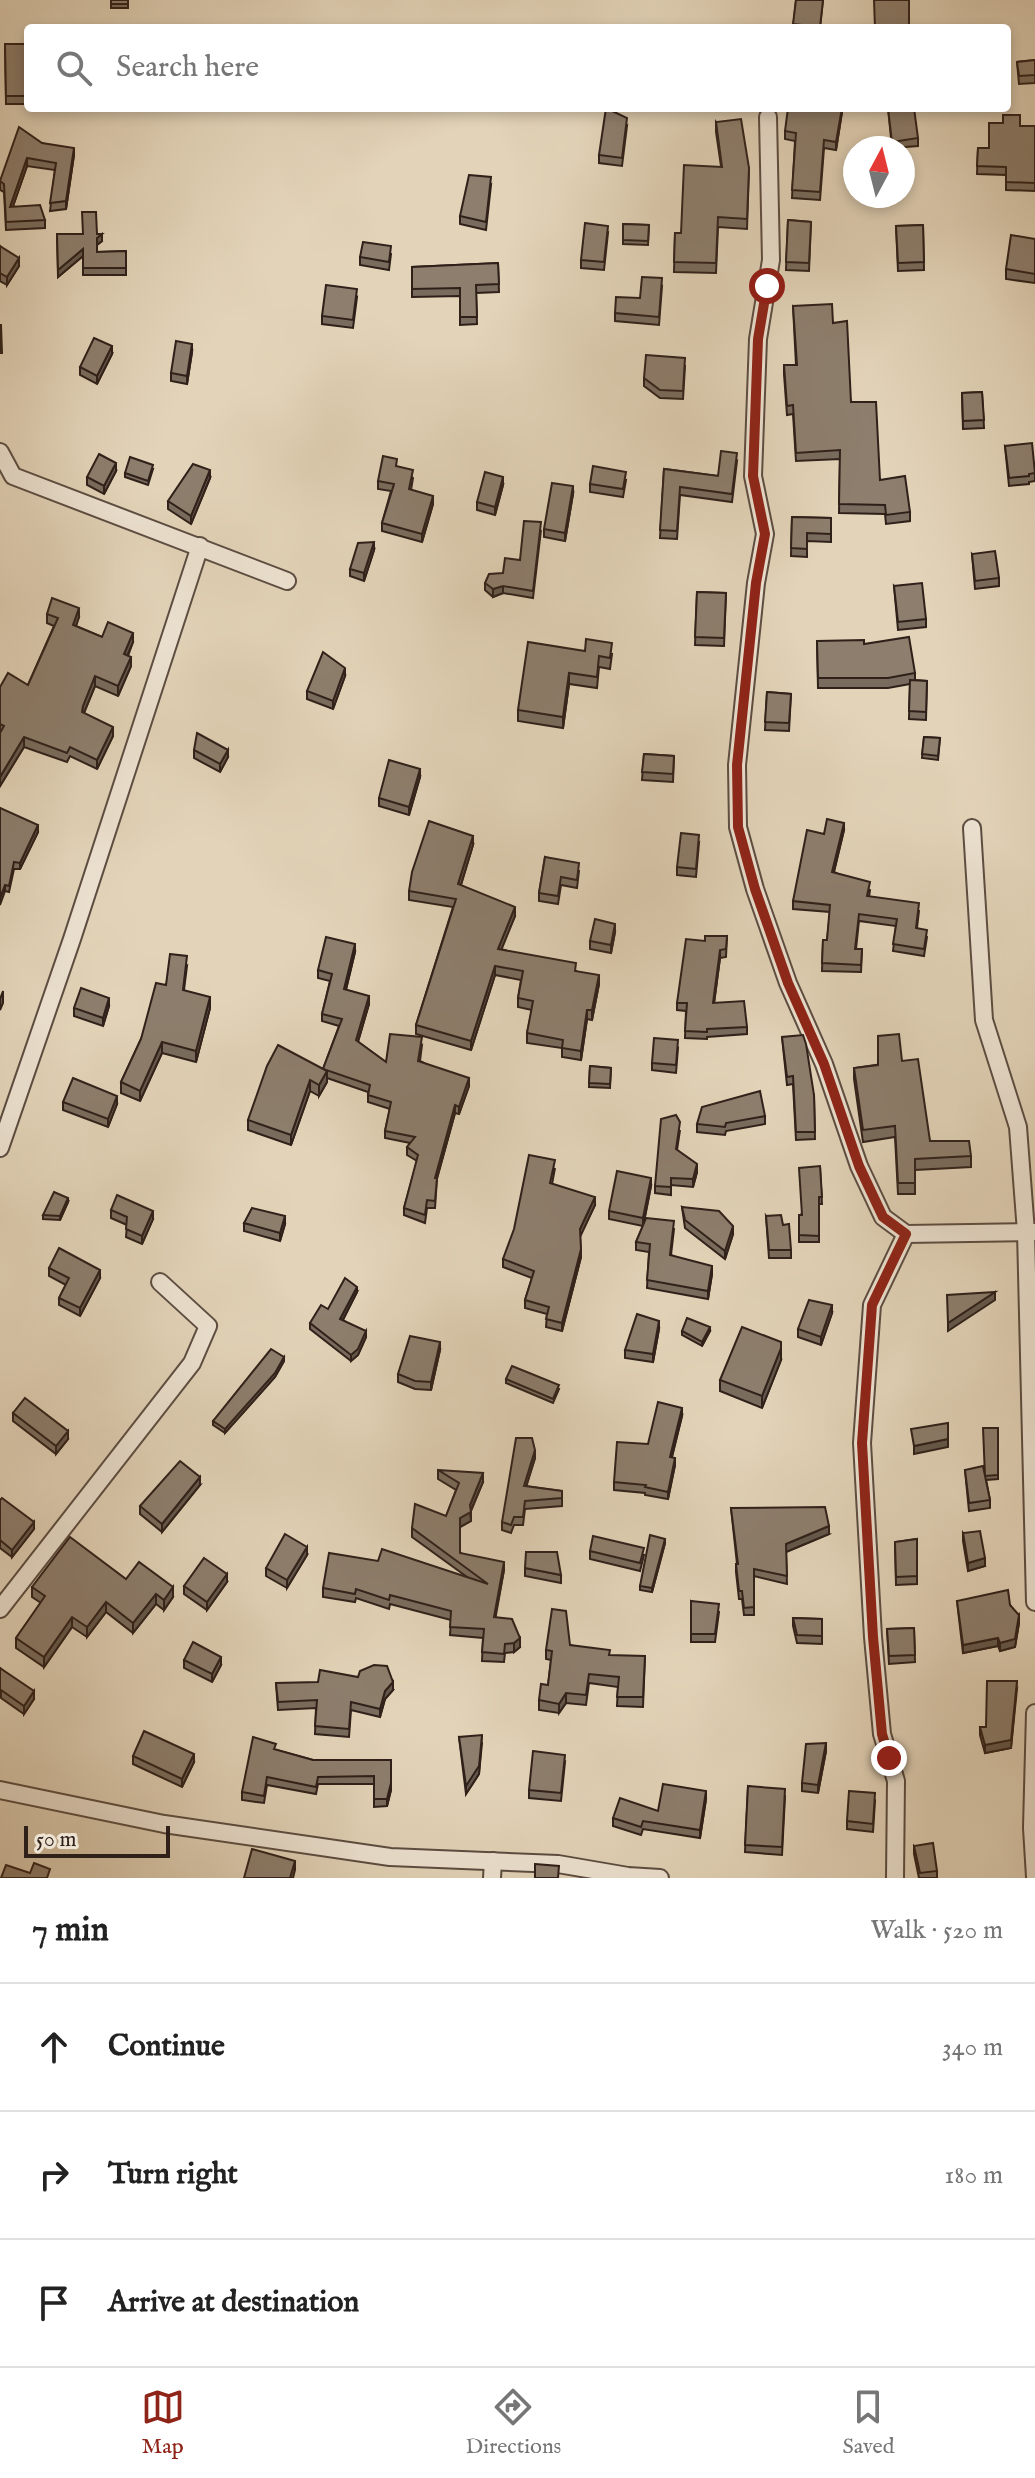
<!DOCTYPE html>
<meta charset="utf-8">
<style>
body{margin:0;font-family:"IM FELL English",serif;background:#f6f6f6;color:#222}
.compass{position:absolute;left:843px;top:136px;width:72px;height:72px;border-radius:50%;background:#fff;box-shadow:0 4px 12px #0003;rotate:7deg}
.scale{position:absolute;left:24px;bottom:20px;width:146px;box-sizing:border-box;padding-left:8px;border:4px solid #2f201a;border-top:0;font-size:22px;line-height:28px;white-space:nowrap;color:#2f201a;-webkit-text-stroke:6px #ede3d2;paint-order:stroke}
.stop{position:absolute;width:24px;height:24px;margin:-18px;border:6px solid #8f2418;border-radius:50%;background:#fff}
.stop.end{background:#8f2418;border-color:#fff;box-shadow:0 2px 8px #0008}
.list{margin:0;padding:0;list-style:none}
h2{display:flex;justify-content:space-between;align-items:center;height:104px;margin:0;padding:0 32px;font-size:34px}
h2 small{font-size:26px;font-weight:400;color:#767676}
.list li{display:grid;grid-template-columns:52px 1fr auto;gap:24px;align-items:center;box-sizing:border-box;height:128px;padding:0 32px;border-top:2px solid #e0e0e0}
.list b{display:block;font-size:30px;white-space:nowrap}
.list em{font-size:26px;font-style:normal;color:#767676}
.icon{flex:none;width:44px;height:44px;fill:none;stroke:currentColor;stroke-width:2;stroke-linecap:round;stroke-linejoin:round}
.map{position:relative;flex:none;width:1035px;height:1878px;overflow:hidden}
.search{position:absolute;background:#fff;box-shadow:0 4px 12px #0003;left:24px;right:24px;top:24px;height:88px;display:flex;align-items:center;gap:20px;box-sizing:border-box;padding:0 28px;border-radius:8px;color:#767676;font-size:30px}
.sheet{height:488px;background:#fff}
nav{display:flex;justify-content:space-around;align-items:center;box-sizing:border-box;height:112px;border-top:2px solid #e0e0e0;background:#fff;font-size:22px;color:#767676}
nav a{display:grid;justify-items:center;gap:4px}
nav .on{color:#8f2418}
.map>svg:first-child{display:block}
</style>
<div class="map">
<svg width="1035" height="1878" viewBox="0 0 1035 1878">
<rect width="100%" height="100%" fill="#e3d4b9"/>
<filter id="stains"><feTurbulence type="fractalNoise" baseFrequency=".0025" numOctaves="4"/><feColorMatrix values="0 0 0 0 .2 0 0 0 0 .09 0 0 0 0 .02 0 0 0 .5 -.17"/></filter>
<radialGradient id="worn" r=".72"><stop offset=".6" stop-color="#630" stop-opacity="0"/><stop offset="1" stop-color="#630" stop-opacity=".3"/></radialGradient>
<g fill="none" stroke-linecap="round" stroke-linejoin="round">
<defs>
<g id="street">
<path d="M768,117L771,260L758,339L753,476L765,534L756,583L737,765L738,827L755,889L788,983L824,1064L859,1166L883,1217L906,1234L1035,1232"/>
<path d="M0,452L13,476L287,581"/>
<path d="M972,828L984,1020L1018,1127L1026,1232L1035,1602"/>
<path d="M0,1148L72,939L200,546"/>
<path d="M0,1609L192,1363L208,1326L160,1282"/>
<path d="M1035,1713L1032,1828L1035,1877"/>
<path d="M0,1790L164,1824L390,1857L558,1864L628,1876L660,1878"/>
<path d="M492,1878L493,1861"/>
<path d="M895,1878L896,1781L882,1734L873,1637L862,1443L872,1305L906,1234"/>
</g>
</defs>
<use href="#street" stroke="#5c4d42" stroke-width="20"/>
<use href="#street" stroke="#ede3d2" stroke-width="16"/>
</g>
<g fill="#796c5e" stroke="#2f201a" stroke-width="2">
<rect x="111" y="0" width="17" height="8"/>
<path d="M796,0H823L820,28H793Z"/>
<path d="M5,44H28V104H6Z"/>
<path d="M1035,60V83L1019,84L1017,62Z"/>
<path d="M888,108L918,138V146L892,148Z"/>
<path d="M842,112L836,150L824,148L820,200L792,198L795,141L785,139V131Z"/>
<path d="M716,122L749,168L747,229L718,227L716,273L674,272L675,233H681L721,166L716,132Z"/>
<path d="M627,126L622,166L599,163V155Z"/>
<path d="M1020,126H1035V191L1006,190V175L977,174L978,148H989Z"/>
<path d="M42,143L74,155L66,209L50,211L55,170L27,166L13,206L45,220V228L6,230L4,192L0,190V181Z"/>
<path d="M491,185L486,230L460,224V216Z"/>
<path d="M788,220L811,222L809,271L786,270Z"/>
<path d="M623,224L649,225L648,245L623,244Z"/>
<path d="M923,225L924,270L898,271L896,226Z"/>
<path d="M608,233L604,270L581,268V260Z"/>
<path d="M57,234H97L102,241L97,245V252L126,251V275H83V256L58,277Z"/>
<path d="M1035,239V283L1006,279V269Z"/>
<path d="M0,246L19,266L7,285L0,281Z"/>
<path d="M391,254L389,270L360,265V257Z"/>
<path d="M498,263L499,292L476,293L477,324L460,325V296L412,297V267Z"/>
<path d="M662,286L659,325L615,321V313Z"/>
<path d="M357,297L353,328L322,324V316Z"/>
<path d="M793,306L833,323L851,402L880,480L910,512V521L886,524L885,514L839,513L840,459L796,461L793,414L787,415L784,374V365H796Z"/>
<path d="M192,352L187,384L171,381V373Z"/>
<path d="M112,354L97,384L80,375V367Z"/>
<path d="M685,366L683,399L660,398L644,386V378Z"/>
<path d="M982,392L984,428L963,429L962,393Z"/>
<path d="M1005,446L1035,466V481L1029,482V484L1009,486Z"/>
<path d="M737,461L732,502L680,495L677,539L660,538L664,469L718,476Z"/>
<path d="M397,467L413,478L411,490L433,504L422,542L382,531V523L391,491L378,489V481Z"/>
<path d="M153,469L148,485L125,477V473Z"/>
<path d="M116,471L104,494L87,485V477Z"/>
<path d="M210,478L191,524L168,509V501Z"/>
<path d="M626,480L623,497L590,492V484Z"/>
<path d="M503,485L495,515L477,510V502Z"/>
<path d="M573,494L565,541L544,537V529Z"/>
<path d="M792,517L831,518V542L807,541V557L791,556Z"/>
<path d="M541,530L533,598L503,593L493,597L485,590V583L503,573L520,560Z"/>
<path d="M374,550L364,581L350,576V569Z"/>
<path d="M972,554L999,578V586L975,589Z"/>
<path d="M894,586L926,619V627L898,630Z"/>
<path d="M697,592L726,593L724,646L695,645Z"/>
<path d="M47,614L79,617L76,626L102,637L133,642L128,656L131,666L118,696L95,686L84,713L113,736L97,769L70,756L67,762L24,747L0,786V687L28,685L54,626L47,623Z"/>
<path d="M817,641L864,644L915,673V680L927,681L926,720L909,719L910,684L888,688H818Z"/>
<path d="M585,651L612,654L610,669L599,667L597,688L569,684L563,728L518,721V710Z"/>
<path d="M345,676L333,709L307,699V691Z"/>
<path d="M767,692L791,694L789,731L765,730Z"/>
<path d="M924,737L940,738L938,760L922,758Z"/>
<path d="M194,750L228,757L220,772L194,758Z"/>
<path d="M644,754L674,756L673,782L642,780Z"/>
<path d="M420,777L409,815L379,806V798Z"/>
<path d="M0,808L38,832L20,869H14L9,892L5,891Z"/>
<path d="M844,830L834,872L870,890L869,897L919,911L917,928L927,937L924,956L893,951L896,926L859,921L856,949H862L861,972L822,971L823,940H827L830,912L793,909V901L824,834Z"/>
<path d="M699,843L696,877L677,875V867Z"/>
<path d="M473,845L461,885L515,916L501,949L576,971L599,984L592,1020L587,1019L581,1060L562,1057V1048L527,1043V1033L532,1010L518,1007V998L521,980L495,975L471,1050L416,1034V1025L453,907L409,900V891Z"/>
<path d="M545,857L579,871L577,888L561,885L558,904L539,901V893Z"/>
<path d="M615,932L611,953L590,949V941Z"/>
<path d="M727,936L726,957L720,958L714,1003L747,1027V1034L707,1037V1039L685,1038L686,1011L677,1010V1003L705,941Z"/>
<path d="M355,952L346,990L369,1004L358,1042L386,1062L422,1045L420,1061L469,1086L459,1114L455,1113L437,1178L435,1208H427L425,1223L404,1215V1208L417,1161L407,1155V1147L410,1143L385,1138V1131L390,1109L368,1102V1092L327,1078V1082L319,1096L310,1091L291,1145L248,1130V1120L323,1069L339,1026L322,1021V1014L330,981L318,978V970Z"/>
<path d="M187,966L184,990L210,1008L196,1062L162,1053L140,1101L121,1093V1082L166,985Z"/>
<path d="M109,1006L103,1026L74,1016V1008Z"/>
<path d="M782,1037L814,1095L815,1139L796,1140L793,1084L787,1085Z"/>
<path d="M678,1048L676,1073L652,1070V1063Z"/>
<path d="M902,1061L930,1141L971,1156V1167L915,1170V1194H898L895,1137L863,1142L854,1079V1068Z"/>
<path d="M590,1066L611,1068L610,1088L589,1087Z"/>
<path d="M63,1102L117,1104L108,1127L63,1110Z"/>
<path d="M765,1116V1124L726,1131L725,1135L697,1132V1124Z"/>
<path d="M680,1130L677,1150L697,1172L693,1187L671,1185V1195L655,1193V1186Z"/>
<path d="M820,1166L822,1204H819V1242H799V1215H801Z"/>
<path d="M555,1168L552,1184L595,1205L580,1236L581,1257L562,1331L546,1327L547,1314L525,1308V1300L532,1278L503,1267V1259Z"/>
<path d="M651,1186L644,1222L674,1229L671,1255L712,1274L708,1299L647,1288L649,1252L636,1250V1242L643,1226L609,1219V1211Z"/>
<path d="M68,1202L60,1220L43,1219V1215Z"/>
<path d="M682,1207L733,1234L725,1259L685,1228Z"/>
<path d="M111,1210L153,1219L142,1244L126,1237L127,1225L111,1218Z"/>
<path d="M766,1216L791,1250V1258H769Z"/>
<path d="M244,1223L285,1224L280,1241L244,1231Z"/>
<path d="M49,1268L100,1278L80,1316L59,1305V1298L66,1285L49,1276Z"/>
<path d="M357,1292L343,1320L366,1337L358,1355L351,1361L310,1329V1323L328,1309Z"/>
<path d="M832,1313L821,1345L798,1337V1329Z"/>
<path d="M659,1329L653,1362L625,1358V1350Z"/>
<path d="M682,1331H710L702,1346L682,1335Z"/>
<path d="M440,1350L431,1390L415,1389L398,1382V1374Z"/>
<path d="M781,1360L762,1408L720,1391V1380Z"/>
<path d="M284,1361L275,1377L225,1433L213,1425V1421Z"/>
<path d="M506,1379L559,1389L553,1403L506,1383Z"/>
<path d="M13,1413L68,1439L56,1454L13,1421Z"/>
<path d="M682,1416L672,1457L675,1465L668,1499L645,1495V1493L614,1490V1482L648,1444Z"/>
<path d="M998,1428V1479L986,1480L990,1500V1508L969,1511L965,1470L984,1471Z"/>
<path d="M535,1458L526,1486L562,1491V1506L525,1509L523,1525H514L511,1533L502,1530V1522Z"/>
<path d="M438,1470L483,1482L471,1511V1521L460,1527V1553L504,1570L495,1617L520,1647L514,1652L505,1653L504,1662L482,1661L483,1638L450,1635L451,1620L390,1604L389,1609L356,1598L355,1602L323,1597V1588L467,1577L412,1537V1528L446,1516L456,1490L438,1479Z"/>
<path d="M200,1485L162,1532L140,1514V1506Z"/>
<path d="M0,1500L34,1529L12,1557L0,1548Z"/>
<path d="M731,1508L829,1534L786,1552L787,1584L754,1576V1615H744L742,1599H739L736,1572V1564H737Z"/>
<path d="M963,1533L985,1566L968,1571L963,1541Z"/>
<path d="M917,1539V1584L896,1585L895,1542Z"/>
<path d="M665,1543L652,1592L640,1590V1586Z"/>
<path d="M590,1551L644,1555L640,1571L590,1559Z"/>
<path d="M307,1555L287,1588L266,1576V1568Z"/>
<path d="M525,1568L561,1575V1583L525,1576Z"/>
<path d="M126,1579L173,1597L164,1610L156,1604L133,1633L106,1612L87,1637L72,1627L44,1667L16,1648V1638L41,1603L32,1597V1587Z"/>
<path d="M227,1582L207,1610L184,1594V1586Z"/>
<path d="M691,1601L719,1612L715,1642H691Z"/>
<path d="M957,1601L1010,1605L1019,1623L1015,1647L1000,1651L998,1646L963,1653Z"/>
<path d="M793,1618L822,1619V1644L797,1643L793,1626Z"/>
<path d="M914,1628L915,1662L889,1664L887,1629Z"/>
<path d="M570,1645L610,1656H645L643,1707L617,1706L618,1687L589,1683L586,1705L566,1703L559,1713L539,1710V1700L548,1685L551,1660L546,1659V1650Z"/>
<path d="M184,1660L221,1665L212,1682L184,1668Z"/>
<path d="M0,1668L34,1699L24,1714L1,1698Z"/>
<path d="M276,1683L393,1690L385,1699L380,1717L351,1710L349,1737L315,1734L316,1708L278,1710Z"/>
<path d="M1017,1689L1011,1748L985,1753L980,1735V1727H986Z"/>
<path d="M459,1737L482,1743L479,1774L466,1794Z"/>
<path d="M276,1750L313,1760H391V1790L387,1806L374,1807V1784H318L316,1794L267,1785L264,1803L242,1800V1792Z"/>
<path d="M826,1751L818,1793L802,1791V1783Z"/>
<path d="M133,1756L194,1762L182,1787L133,1764Z"/>
<path d="M565,1762L561,1801L529,1798V1790Z"/>
<path d="M748,1786L785,1796L782,1855L745,1852Z"/>
<path d="M706,1799L700,1838L643,1829L641,1835L613,1826V1818L658,1811Z"/>
<path d="M875,1801L873,1832L847,1829V1821Z"/>
<path d="M914,1846L937,1871V1878H919L914,1854Z"/>
</g>
<g fill="#63584c" stroke="#2f201a" stroke-width="2">
<path d="M842,108V112L836,150V142Z"/>
<path d="M74,148V155L66,209V201Z"/>
<path d="M27,158V166L10,215V207Z"/>
<path d="M102,234V241L97,245V238Z"/>
<path d="M83,249V256L58,277V270Z"/>
<path d="M19,258V266L7,285V277Z"/>
<path d="M192,344V352L187,384V376Z"/>
<path d="M112,346V354L97,384V376Z"/>
<path d="M116,463V471L104,494V486Z"/>
<path d="M210,470V478L191,524V516Z"/>
<path d="M503,477V485L495,515V507Z"/>
<path d="M573,486V494L565,541V533Z"/>
<path d="M433,496V504L422,542V534Z"/>
<path d="M374,542V550L364,581V573Z"/>
<path d="M503,586V593L493,597V589Z"/>
<path d="M79,608V617L73,634V625Z"/>
<path d="M133,633V642L124,663V654Z"/>
<path d="M131,657V666L118,696V686Z"/>
<path d="M345,668V676L333,709V701Z"/>
<path d="M569,673V684L563,728V717Z"/>
<path d="M95,676V686L83,715L82,712L83,706Z"/>
<path d="M113,727V736L97,769V760Z"/>
<path d="M24,737V747L0,786V777Z"/>
<path d="M228,750V757L220,772V764Z"/>
<path d="M420,769V777L409,815V807Z"/>
<path d="M844,823V830L832,879V872Z"/>
<path d="M38,825V832L20,869V863Z"/>
<path d="M473,836V845L458,894V884Z"/>
<path d="M5,885V891L0,905V898Z"/>
<path d="M515,907V916L498,958V949Z"/>
<path d="M615,924V932L611,953V945Z"/>
<path d="M355,944V952L344,997V989Z"/>
<path d="M720,950V958L713,1011V1003Z"/>
<path d="M495,966V975L471,1050V1041Z"/>
<path d="M599,975V984L592,1020V1010Z"/>
<path d="M3,991V1003L0,1010V999Z"/>
<path d="M369,996V1004L356,1048V1040Z"/>
<path d="M210,997V1008L196,1062V1051Z"/>
<path d="M109,998V1006L103,1026V1018Z"/>
<path d="M587,1010V1019L581,1060V1051Z"/>
<path d="M162,1042V1053L140,1101V1091Z"/>
<path d="M327,1071V1082L319,1096V1085Z"/>
<path d="M469,1078V1086L459,1114V1107Z"/>
<path d="M310,1080V1091L291,1145V1135Z"/>
<path d="M117,1096V1104L108,1127V1119Z"/>
<path d="M455,1105V1113L435,1186V1178Z"/>
<path d="M697,1164V1172L693,1187V1179Z"/>
<path d="M651,1178V1186L643,1226V1218Z"/>
<path d="M595,1197V1205L580,1237V1229Z"/>
<path d="M68,1198V1202L60,1220V1216Z"/>
<path d="M153,1211V1219L142,1244V1236Z"/>
<path d="M285,1216V1224L280,1241V1233Z"/>
<path d="M733,1226V1234L725,1259V1251Z"/>
<path d="M581,1249V1257L562,1331V1323Z"/>
<path d="M712,1266V1274L708,1299V1291Z"/>
<path d="M100,1270V1278L80,1316V1308Z"/>
<path d="M357,1287V1292L340,1325V1319Z"/>
<path d="M995,1292V1300L948,1331V1323Z"/>
<path d="M832,1305V1313L821,1345V1337Z"/>
<path d="M659,1321V1329L653,1362V1354Z"/>
<path d="M710,1327V1331L702,1346V1342Z"/>
<path d="M366,1331V1337L358,1355L351,1361V1355Z"/>
<path d="M440,1342V1350L431,1390V1382Z"/>
<path d="M781,1348V1360L762,1408V1396Z"/>
<path d="M284,1357V1361L275,1377L225,1433V1429Z"/>
<path d="M682,1408V1416L670,1464V1457Z"/>
<path d="M68,1431V1439L56,1454V1446Z"/>
<path d="M948,1439V1447L914,1454V1446Z"/>
<path d="M535,1450V1458L524,1494V1486Z"/>
<path d="M675,1458V1465L668,1499V1492Z"/>
<path d="M483,1473V1482L470,1512L471,1521L460,1527V1518L470,1505Z"/>
<path d="M200,1477V1485L162,1532V1524Z"/>
<path d="M34,1522V1529L12,1557V1550Z"/>
<path d="M829,1526V1534L786,1552V1544Z"/>
<path d="M665,1539V1543L652,1592V1588Z"/>
<path d="M307,1547V1555L287,1588V1580Z"/>
<path d="M985,1558V1566L968,1571V1563Z"/>
<path d="M504,1562V1570L494,1626V1617Z"/>
<path d="M227,1574V1582L207,1610V1602Z"/>
<path d="M173,1587V1597L164,1610V1600Z"/>
<path d="M156,1594V1604L133,1633V1623Z"/>
<path d="M106,1602V1612L87,1637V1627Z"/>
<path d="M1019,1615V1623L1015,1647L1000,1651V1643Z"/>
<path d="M72,1617V1627L44,1667V1657Z"/>
<path d="M520,1638V1647L514,1652V1643Z"/>
<path d="M998,1638V1646L963,1653V1645Z"/>
<path d="M221,1657V1665L212,1682V1674Z"/>
<path d="M1017,1681L1011,1748L985,1753V1745Z"/>
<path d="M393,1682V1690L385,1699L380,1717V1709L385,1691Z"/>
<path d="M34,1691V1699L24,1714V1706Z"/>
<path d="M566,1693V1703L559,1713V1704Z"/>
<path d="M482,1735L479,1774L466,1794V1786Z"/>
<path d="M826,1743V1751L818,1793V1785Z"/>
<path d="M194,1754V1762L182,1787V1779Z"/>
<path d="M391,1783V1790L387,1806V1799Z"/>
<path d="M706,1791V1799L700,1838V1830Z"/>
<path d="M295,1861V1870L293,1878H290Z"/>
</g>
<g fill="#8d7e6d" stroke="#2f201a" stroke-width="2">
<rect x="111" y="0" width="17" height="4"/>
<path d="M796,0H823L820,27L793,24Z"/>
<path d="M874,0H909V28H875Z"/>
<path d="M5,44H28V96H6Z"/>
<path d="M1035,60V75L1019,76L1017,62Z"/>
<path d="M606,108L627,118L622,158L599,155Z"/>
<path d="M788,108H842L836,142L824,140L820,192L792,190L796,133L785,131Z"/>
<path d="M888,108H914L918,138L892,142Z"/>
<path d="M1003,115H1020V126H1035V183L1006,182V167L977,166L978,148H989V123H1003Z"/>
<path d="M741,119L749,168L747,219L718,217L716,263L674,262L675,233H681L684,165L722,167L716,122Z"/>
<path d="M19,127L42,143L74,148L66,201L50,203L56,163L27,158L10,207L40,205L45,220L6,222L4,184L0,181Z"/>
<path d="M469,175L491,177L486,222L460,216Z"/>
<path d="M82,212H96L97,234H102L97,238V252L126,251V268H83V249L58,270L57,234H83Z"/>
<path d="M788,220L811,222L809,263L786,262Z"/>
<path d="M585,223L608,226L604,262L581,260Z"/>
<path d="M623,224L649,225L648,241L623,240Z"/>
<path d="M923,225L924,262L898,263L896,226Z"/>
<path d="M1011,235L1035,239V274L1006,269Z"/>
<path d="M363,242L391,246L389,262L360,257Z"/>
<path d="M0,246L19,258L7,277L0,273Z"/>
<path d="M498,263L499,284L476,285L477,317H460V288L412,289V267Z"/>
<path d="M642,277L662,278L659,317L615,313L616,297L640,298Z"/>
<path d="M326,285L357,289L353,320L322,316Z"/>
<path d="M832,304L833,323L847,321L851,402H876L880,480L905,476L910,512L886,515L885,505L839,504L840,450L796,453L793,405L787,406L784,365H797L793,306Z"/>
<path d="M0,325H1L2,353H0Z"/>
<path d="M94,338L112,346L97,376L80,367Z"/>
<path d="M176,341L192,344L187,376L171,373Z"/>
<path d="M646,355L685,358L683,391L660,390L644,378Z"/>
<path d="M982,392L984,420L963,421L962,393Z"/>
<path d="M1032,443L1035,473L1029,474V476L1009,478L1005,446Z"/>
<path d="M721,451L737,453L732,494L680,487L677,531L660,530L664,469L718,476Z"/>
<path d="M99,454L116,463L104,486L87,477Z"/>
<path d="M383,456L397,459L396,466L413,470L409,489L433,496L422,534L382,523L394,484L378,481Z"/>
<path d="M130,457L153,465L148,481L125,473Z"/>
<path d="M193,464L210,470L191,516L168,501Z"/>
<path d="M593,466L626,472L623,489L590,484Z"/>
<path d="M485,472L503,477L495,507L477,502Z"/>
<path d="M552,483L573,486L565,533L544,529Z"/>
<path d="M792,517L831,518V534L807,533V549L791,548Z"/>
<path d="M524,521L541,522L533,591L503,586L493,589L485,583L489,574L503,573L505,558L520,560Z"/>
<path d="M374,542L364,573L350,569L358,543Z"/>
<path d="M995,551L999,578L975,581L972,554Z"/>
<path d="M922,583L926,619L898,622L894,586Z"/>
<path d="M697,592L726,593L724,638L695,637Z"/>
<path d="M52,598L79,608L73,625L102,637L108,622L133,633L124,654L131,657L118,686L95,676L83,706L82,712L113,727L97,760L70,747L67,753L24,737L0,777V733L4,726L0,724V687L8,673L28,685L58,618L47,614Z"/>
<path d="M909,637L915,673L888,678H818L817,641L864,640V644Z"/>
<path d="M586,639L612,643L610,658L599,656L597,677L569,673L563,717L518,710L528,642L585,651Z"/>
<path d="M323,652L345,668L333,701L307,691Z"/>
<path d="M910,680L927,681L926,712L909,711Z"/>
<path d="M767,692L791,694L789,723L765,722Z"/>
<path d="M197,733L228,750L220,764L194,750Z"/>
<path d="M924,737L940,738L938,756L922,754Z"/>
<path d="M644,754L674,756L673,774L642,772Z"/>
<path d="M389,760L420,769L409,807L379,798Z"/>
<path d="M0,808L38,825L20,863L14,862L9,886L5,885L0,898Z"/>
<path d="M827,819L844,823L832,872L870,882L867,896L919,903L916,928L927,930L924,949L893,944L897,919L859,914L855,949H862L861,965L822,963L823,940H827L830,905L793,901L807,830L824,834Z"/>
<path d="M429,821L473,836L458,884L515,907L498,949L576,963L575,971L599,975L592,1010H587L581,1051L562,1048L563,1040L527,1033L533,1001L518,998L523,971L495,966L471,1041L416,1025L456,899L409,891L412,872Z"/>
<path d="M681,833L699,835L696,869L677,867Z"/>
<path d="M545,857L579,863L577,880L561,877L558,896L539,893Z"/>
<path d="M595,919L615,924L611,945L590,941Z"/>
<path d="M705,936H727L726,949L720,950L713,1003L744,1001L747,1027L707,1029V1032L685,1031L687,1003H677L686,939L705,941Z"/>
<path d="M326,937L355,944L344,989L369,996L356,1040L386,1062L390,1034L422,1037L418,1061L469,1078L459,1107L455,1105L435,1178H437L435,1201L427,1200L425,1215L404,1208L418,1155L407,1147L415,1137L385,1131L391,1102L368,1095L370,1085L323,1069L342,1019L322,1014L332,974L318,970Z"/>
<path d="M170,954L187,956L183,990L210,997L196,1051L162,1042L140,1091L121,1082L141,1039L156,983L166,985Z"/>
<path d="M81,988L109,998L103,1018L74,1008Z"/>
<path d="M899,1034L902,1061L918,1059L930,1141H969L971,1156L915,1159V1183H898L895,1126L863,1130L854,1068L878,1065V1036Z"/>
<path d="M803,1035L806,1044L814,1095L815,1132H796L793,1076L787,1077L782,1037Z"/>
<path d="M654,1038L678,1040L676,1065L652,1063Z"/>
<path d="M278,1045L327,1071L319,1085L310,1080L291,1135L248,1120L267,1066Z"/>
<path d="M590,1066L611,1068L610,1084L589,1083Z"/>
<path d="M73,1078L117,1096L108,1119L63,1102Z"/>
<path d="M760,1091L765,1116L726,1123L725,1127L697,1124L702,1107Z"/>
<path d="M676,1115L680,1122L676,1149L697,1164L693,1179L671,1178V1187L655,1186L661,1119Z"/>
<path d="M529,1155L555,1160L550,1183L595,1197L580,1229L581,1249L562,1323L546,1319L549,1307L525,1300L534,1271L503,1259L514,1229Z"/>
<path d="M820,1166L822,1197H819V1236L799,1235V1215H802L799,1168Z"/>
<path d="M617,1171L651,1178L643,1218L609,1211Z"/>
<path d="M54,1192L68,1198L60,1216L43,1215Z"/>
<path d="M117,1195L153,1211L142,1236L126,1229L127,1217L111,1210Z"/>
<path d="M682,1207L719,1211L733,1226L725,1251L685,1220Z"/>
<path d="M252,1208L285,1216L280,1233L244,1223Z"/>
<path d="M781,1215L783,1225L789,1224L791,1250H769L766,1216Z"/>
<path d="M646,1218L674,1221L670,1255L712,1266L708,1291L647,1280L650,1244L636,1242Z"/>
<path d="M59,1248L100,1270L80,1308L59,1298L69,1278L49,1268Z"/>
<path d="M345,1278L357,1287L340,1319L366,1331L358,1349L351,1355L310,1323L321,1305L328,1309Z"/>
<path d="M995,1292L948,1323L947,1295Z"/>
<path d="M809,1300L832,1305L821,1337L798,1329Z"/>
<path d="M637,1314L659,1321L653,1354L625,1350Z"/>
<path d="M687,1318L710,1327L702,1342L682,1331Z"/>
<path d="M742,1327L781,1342V1348L762,1396L720,1380Z"/>
<path d="M410,1336L440,1342L431,1382L415,1381L398,1374Z"/>
<path d="M271,1349L284,1357L275,1373L225,1429L213,1421Z"/>
<path d="M512,1366L559,1385L553,1399L506,1379Z"/>
<path d="M25,1398L68,1431L56,1446L13,1413Z"/>
<path d="M658,1402L682,1408L670,1457L675,1458L668,1492L645,1487L646,1485L614,1482L617,1442L648,1444Z"/>
<path d="M948,1423V1439L914,1446L911,1429Z"/>
<path d="M983,1428H998V1475L985,1476Z"/>
<path d="M516,1438H532L535,1450L524,1486L562,1491V1498L525,1501L523,1517H514L511,1525L502,1522Z"/>
<path d="M180,1461L200,1477L162,1524L140,1506Z"/>
<path d="M983,1466L990,1500L969,1503L965,1470Z"/>
<path d="M438,1470L483,1473L470,1505L471,1512L460,1518V1553L504,1562L494,1617L512,1619L520,1638L514,1643L505,1644L504,1654L482,1652L484,1629L450,1627L451,1611L390,1595L389,1600L356,1589L355,1594L323,1588L329,1553L378,1561L382,1549L488,1584L412,1528L415,1504L446,1516L459,1483Z"/>
<path d="M2,1498L34,1522L12,1550L0,1540V1500Z"/>
<path d="M825,1507L829,1526L786,1544L787,1576L754,1569V1607L744,1608L742,1591H739L736,1564H738L731,1508Z"/>
<path d="M980,1531L985,1558L968,1563L963,1533Z"/>
<path d="M285,1534L307,1547L287,1580L266,1568Z"/>
<path d="M650,1535L665,1539L652,1588L640,1586Z"/>
<path d="M593,1536L644,1548L640,1563L590,1551Z"/>
<path d="M70,1537L126,1579L139,1562L173,1587L164,1600L156,1594L133,1623L106,1602L87,1627L72,1617L44,1657L16,1638L45,1596L32,1587Z"/>
<path d="M917,1539V1576L896,1577L895,1542Z"/>
<path d="M526,1552H557L561,1575L525,1568Z"/>
<path d="M204,1558L227,1574L207,1602L184,1586Z"/>
<path d="M1008,1590L1010,1605L1019,1615L1015,1639L1000,1643L998,1638L963,1645L957,1601Z"/>
<path d="M691,1601L719,1604L715,1634H691Z"/>
<path d="M552,1609L566,1611L570,1645L610,1650L609,1655L645,1656L643,1697H617L619,1677L589,1674L586,1695L566,1693L559,1704L539,1700L541,1684L548,1685L552,1651L546,1650Z"/>
<path d="M793,1618L822,1619V1636L797,1635Z"/>
<path d="M914,1628L915,1655L889,1656L887,1629Z"/>
<path d="M193,1642L221,1657L212,1674L184,1660Z"/>
<path d="M374,1665L387,1666L393,1682L385,1691L380,1709L351,1702L349,1729L315,1726L317,1700L278,1702L276,1683L318,1682L320,1670L358,1677L360,1671Z"/>
<path d="M0,1668L34,1691L24,1706L1,1690L0,1693Z"/>
<path d="M987,1681H1017L1011,1740L985,1745L980,1727H986Z"/>
<path d="M144,1731L194,1754L182,1779L133,1756Z"/>
<path d="M482,1735L479,1766L466,1786L459,1737Z"/>
<path d="M253,1737L276,1744L274,1749L313,1760H391V1783L387,1799H374V1776L318,1777L316,1787L267,1777L264,1796L242,1792Z"/>
<path d="M826,1743L818,1785L802,1783L806,1744Z"/>
<path d="M533,1751L565,1755L561,1793L529,1790Z"/>
<path d="M663,1784L706,1791L700,1830L643,1821L641,1827L613,1818L620,1798L658,1811Z"/>
<path d="M748,1786L785,1789L782,1847L745,1845Z"/>
<path d="M849,1791L875,1793L873,1824L847,1821Z"/>
<path d="M933,1843L937,1871L920,1873L914,1846Z"/>
<path d="M252,1849L295,1861L290,1878H244Z"/>
<path d="M34,1863L50,1869L47,1878H1L6,1865L30,1873Z"/>
<path d="M535,1864L559,1866L558,1878H535Z"/>
</g>
<g fill="none" stroke-linecap="round" stroke-linejoin="round">
<path stroke="#8f2418" stroke-width="10" d="M767,286L758,339L753,476L765,534L756,583L737,765L738,827L755,889L788,983L824,1064L859,1166L883,1217L906,1234L872,1305L862,1443L873,1637L882,1734L889,1758"/>
</g>
<rect width="100%" height="100%" filter="url(#stains)"/>
<rect width="100%" height="100%" fill="url(#worn)"/>
</svg>
<svg class="compass" viewBox="-18 -18 36 36"><path d="M0-13l5 13h-10z" fill="#e53935"/><path d="M0 13l5-13h-10z" fill="#767676"/></svg>
<div class="scale">50 m</div>
<div class="stop" style="left:767px;top:286px"></div>
<div class="stop end" style="left:889px;top:1758px"></div>
<div class="search"><svg class="icon" aria-label="search" viewBox="0 0 24 24"><circle cx="10" cy="10" r="6"/><path d="M15 15l6 6"/></svg>Search here</div>
</div>
<section class="sheet">
<h2>7 min<small>Walk · 520 m</small></h2>
<ul class="list">
<li><svg class="icon" aria-label="ahead" viewBox="0 0 24 24"><path d="M12 20V5M6 11l6-6 6 6"/></svg><div><b>Continue</b></div><em>340 m</em></li>
<li><svg class="icon" aria-label="right" viewBox="0 0 24 24"><path d="M7 20v-9h11M14 6l5 5-5 5"/></svg><div><b>Turn right</b></div><em>180 m</em></li>
<li><svg class="icon" aria-label="arrive" viewBox="0 0 24 24"><path d="M6 21V4h12l-3 4 3 4H6"/></svg><div><b>Arrive at destination</b></div></li>
</ul>
</section>
<nav>
<a class="on"><svg class="icon" aria-label="map" viewBox="0 0 24 24"><path d="M3 6l6-2 6 2 6-2v14l-6 2-6-2-6 2zM9 4v14M15 6v14"/></svg>Map</a>
<a><svg class="icon" aria-label="directions" viewBox="0 0 24 24"><path d="M12 3l9 9-9 9-9-9zM9 14v-3h6M13 9l2 2-2 2"/></svg>Directions</a>
<a><svg class="icon" aria-label="saved" viewBox="0 0 24 24"><path d="M7 4h10v16l-5-4-5 4z"/></svg>Saved</a>
</nav>
